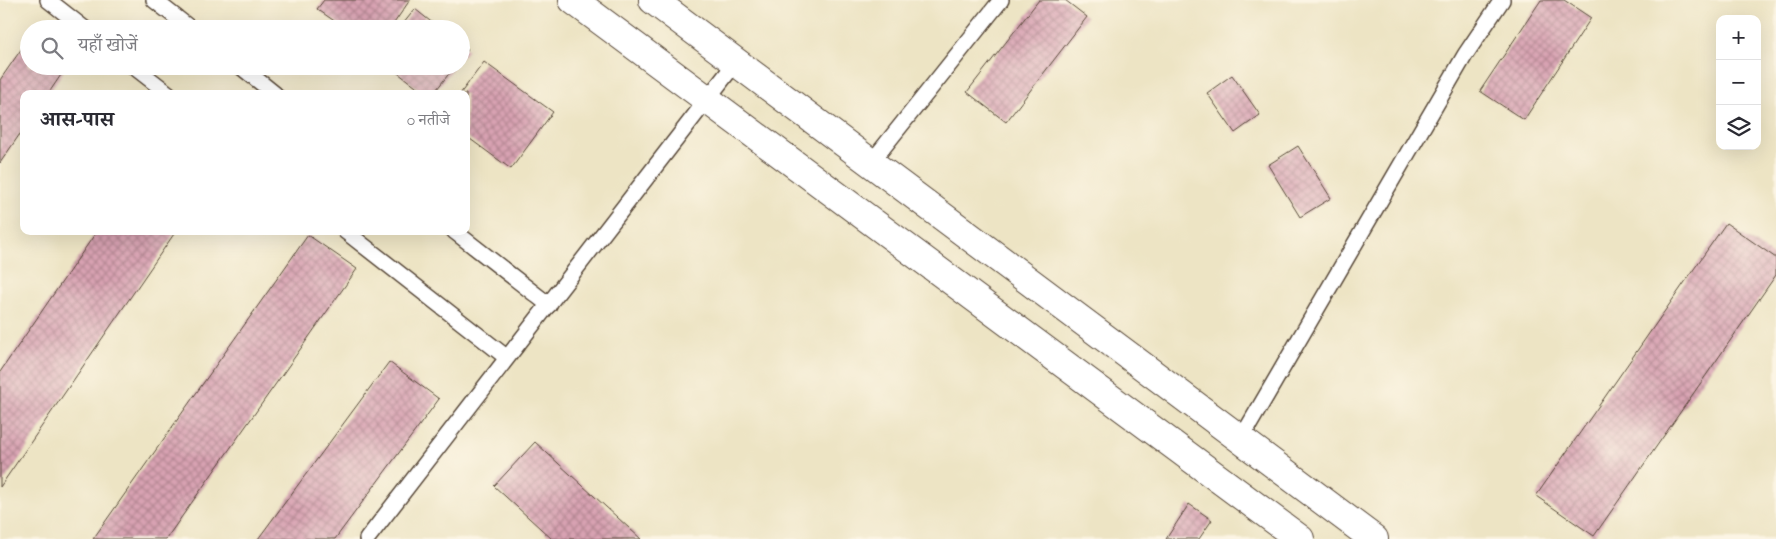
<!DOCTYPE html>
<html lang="hi">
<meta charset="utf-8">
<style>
body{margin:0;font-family:"Sorts Mill Goudy","Noto Serif Devanagari",serif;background:#f7f7f7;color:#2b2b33}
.controls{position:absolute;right:15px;top:15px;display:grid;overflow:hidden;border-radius:10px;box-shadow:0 5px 20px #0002}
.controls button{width:45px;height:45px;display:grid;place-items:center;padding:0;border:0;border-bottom:1px solid #e1e1e2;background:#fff;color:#2b2b33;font:25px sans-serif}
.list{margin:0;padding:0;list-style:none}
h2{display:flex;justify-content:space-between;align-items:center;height:65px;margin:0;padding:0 20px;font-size:21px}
h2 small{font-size:16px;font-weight:400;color:#7c7c81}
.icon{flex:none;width:28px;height:28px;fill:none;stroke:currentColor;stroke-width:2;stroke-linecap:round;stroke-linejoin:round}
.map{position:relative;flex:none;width:1776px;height:539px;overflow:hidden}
.search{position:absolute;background:#fff;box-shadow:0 5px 20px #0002;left:20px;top:20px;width:450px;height:55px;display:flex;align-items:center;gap:12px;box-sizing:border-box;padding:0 18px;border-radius:28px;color:#7c7c81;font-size:19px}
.panel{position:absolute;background:#fff;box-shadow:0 5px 20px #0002;left:20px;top:90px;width:450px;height:145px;border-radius:10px}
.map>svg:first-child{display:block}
</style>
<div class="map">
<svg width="1776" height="539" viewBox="0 0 1776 539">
<defs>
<pattern id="building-cross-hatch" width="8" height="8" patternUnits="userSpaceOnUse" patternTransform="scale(1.25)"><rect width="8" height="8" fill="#d8a2b2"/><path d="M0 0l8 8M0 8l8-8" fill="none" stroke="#b08490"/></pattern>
</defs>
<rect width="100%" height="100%" fill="#fcf5e5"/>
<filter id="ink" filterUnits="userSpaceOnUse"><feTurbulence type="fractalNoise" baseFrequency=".02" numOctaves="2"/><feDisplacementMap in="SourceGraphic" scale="10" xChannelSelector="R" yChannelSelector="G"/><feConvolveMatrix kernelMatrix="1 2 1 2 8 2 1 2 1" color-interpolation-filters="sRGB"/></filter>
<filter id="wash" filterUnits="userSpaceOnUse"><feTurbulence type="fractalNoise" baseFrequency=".0096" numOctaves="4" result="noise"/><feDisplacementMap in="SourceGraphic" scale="20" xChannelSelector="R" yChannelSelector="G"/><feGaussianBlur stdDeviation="1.12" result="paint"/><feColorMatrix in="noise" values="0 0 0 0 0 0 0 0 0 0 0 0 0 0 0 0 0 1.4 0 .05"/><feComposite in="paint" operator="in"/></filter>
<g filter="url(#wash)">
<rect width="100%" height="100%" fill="#ede4c4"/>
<g id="blocks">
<g fill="url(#building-cross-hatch)">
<path d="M324,0H410L390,29H346L317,9Z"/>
<path d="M1039,0H1065L1087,17L1006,122L967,92Z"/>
<path d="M1541,0H1564L1591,18L1524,120L1480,91Z"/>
<path d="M415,9L440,29H399Z"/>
<path d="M29,38V66H67L48,94H24V128L0,163V80Z"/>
<path d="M461,45L468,50L461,58Z"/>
<path d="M484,62L553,112L511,169L466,136V94H460Z"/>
<path d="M389,66H455L433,94H425Z"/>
<path d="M1232,75L1260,115L1235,133L1207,93Z"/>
<path d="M1298,146L1331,198L1300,217L1268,165Z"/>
<path d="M1726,223L1776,258V275L1594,536L1536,496Z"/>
<path d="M97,231H176L0,487V372Z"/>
<path d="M308,235L357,269L166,539H93Z"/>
<path d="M389,362L439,399L335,539H258Z"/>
<path d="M535,442L641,539H552L494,486Z"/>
<path d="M1189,504L1212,520L1199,539H1166Z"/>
</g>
</g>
</g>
<g filter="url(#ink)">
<use href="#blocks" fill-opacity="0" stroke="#564637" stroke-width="1"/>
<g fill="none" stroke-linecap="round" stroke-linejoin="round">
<defs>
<g id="lane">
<path d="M48,0L85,29"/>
<path d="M154,0L191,29"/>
<path d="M133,66L169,94"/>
<path d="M240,66L275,94"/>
<path d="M870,164L1001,0"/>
<path d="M345,231L506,357"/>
<path d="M454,231L549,305"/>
<path d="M1241,439L1465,55L1502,0"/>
<path d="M367,539L736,62"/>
</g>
<g id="highway">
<path d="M573,0L1300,539"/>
<path d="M653,0L1374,539"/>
</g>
</defs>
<use href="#lane" stroke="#564637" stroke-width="18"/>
<use href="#highway" stroke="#564637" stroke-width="30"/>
<use href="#lane" stroke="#fff" stroke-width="15"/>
<use href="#highway" stroke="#fff" stroke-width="28"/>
</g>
</g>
</svg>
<div class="controls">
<button>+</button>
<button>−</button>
<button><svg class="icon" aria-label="layers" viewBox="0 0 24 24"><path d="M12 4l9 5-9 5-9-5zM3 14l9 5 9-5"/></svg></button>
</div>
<div class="search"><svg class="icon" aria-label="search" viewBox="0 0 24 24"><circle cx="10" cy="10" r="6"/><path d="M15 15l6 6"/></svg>यहाँ खोजें</div>
<section class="panel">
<h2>आस-पास<small>0 नतीजे</small></h2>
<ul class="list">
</ul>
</section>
</div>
